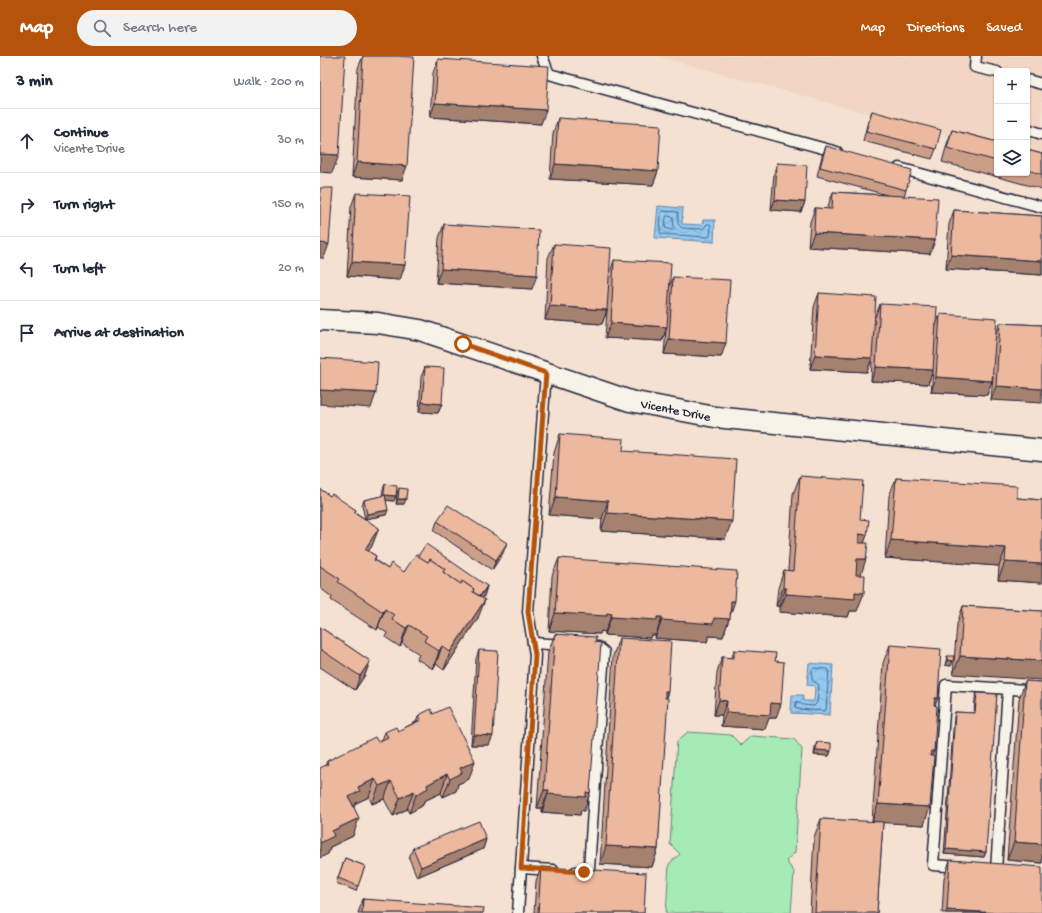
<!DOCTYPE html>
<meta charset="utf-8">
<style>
body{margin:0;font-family:"Gochi Hand",sans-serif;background:#f2f2f3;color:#1f2937}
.controls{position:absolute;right:12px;top:12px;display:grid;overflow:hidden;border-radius:4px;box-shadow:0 1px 3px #0004}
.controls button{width:36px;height:36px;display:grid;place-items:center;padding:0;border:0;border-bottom:1px solid #e0e1e3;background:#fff;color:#1f2937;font:20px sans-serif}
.stop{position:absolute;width:12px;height:12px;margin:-9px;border:3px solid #b45309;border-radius:50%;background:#fff}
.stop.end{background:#b45309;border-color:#fff;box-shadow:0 1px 4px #0008}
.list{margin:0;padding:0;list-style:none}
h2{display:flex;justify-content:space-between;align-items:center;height:52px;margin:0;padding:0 16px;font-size:17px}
h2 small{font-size:13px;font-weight:400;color:#747a83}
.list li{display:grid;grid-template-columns:26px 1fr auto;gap:12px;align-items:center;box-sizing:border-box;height:64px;padding:0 16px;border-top:1px solid #e0e1e3}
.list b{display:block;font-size:15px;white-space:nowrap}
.list p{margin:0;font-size:13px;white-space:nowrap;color:#747a83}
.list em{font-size:13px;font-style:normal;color:#747a83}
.icon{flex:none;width:22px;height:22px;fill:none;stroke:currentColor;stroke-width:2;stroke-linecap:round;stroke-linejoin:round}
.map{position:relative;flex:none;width:722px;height:857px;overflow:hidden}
header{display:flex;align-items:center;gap:24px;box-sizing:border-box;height:56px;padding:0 20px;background:#b45309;color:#fff}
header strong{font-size:19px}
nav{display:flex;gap:22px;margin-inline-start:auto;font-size:14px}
.search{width:280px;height:36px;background:#f2f2f3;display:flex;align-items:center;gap:10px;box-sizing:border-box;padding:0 14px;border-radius:22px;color:#747a83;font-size:15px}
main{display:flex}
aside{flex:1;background:#fff}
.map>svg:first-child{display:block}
</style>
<header>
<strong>Map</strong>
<div class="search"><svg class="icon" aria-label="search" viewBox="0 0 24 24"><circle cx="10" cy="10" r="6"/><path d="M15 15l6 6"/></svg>Search here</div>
<nav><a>Map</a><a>Directions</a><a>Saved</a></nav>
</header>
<main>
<aside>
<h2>3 min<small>Walk · 200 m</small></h2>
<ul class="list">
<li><svg class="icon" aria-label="ahead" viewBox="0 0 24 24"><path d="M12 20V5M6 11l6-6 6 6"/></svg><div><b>Continue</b><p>Vicente Drive</p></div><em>30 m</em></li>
<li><svg class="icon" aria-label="right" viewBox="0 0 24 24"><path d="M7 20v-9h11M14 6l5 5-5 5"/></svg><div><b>Turn right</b></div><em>150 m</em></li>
<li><svg class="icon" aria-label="left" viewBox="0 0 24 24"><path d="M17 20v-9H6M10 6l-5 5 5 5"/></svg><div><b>Turn left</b></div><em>20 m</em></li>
<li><svg class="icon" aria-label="arrive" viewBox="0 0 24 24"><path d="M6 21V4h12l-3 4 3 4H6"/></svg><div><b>Arrive at destination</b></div></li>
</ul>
</aside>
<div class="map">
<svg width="722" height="857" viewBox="0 0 722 857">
<defs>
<pattern id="water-waves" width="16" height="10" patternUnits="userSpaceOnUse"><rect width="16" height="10" fill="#93c9f1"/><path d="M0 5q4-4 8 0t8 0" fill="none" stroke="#7eacd0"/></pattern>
</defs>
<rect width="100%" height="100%" fill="#f4e1d2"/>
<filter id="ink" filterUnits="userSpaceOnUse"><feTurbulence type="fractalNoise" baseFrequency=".025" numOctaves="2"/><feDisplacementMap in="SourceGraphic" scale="8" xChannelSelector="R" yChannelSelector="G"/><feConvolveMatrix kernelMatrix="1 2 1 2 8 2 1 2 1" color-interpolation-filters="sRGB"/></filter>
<g filter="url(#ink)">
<path fill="#f2d5c2" d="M337,0H722V105L707,101V15H677V93Z"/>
<path fill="#a6eab5" stroke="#648678" d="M368,676L411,679L421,689L431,680L474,683L482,693L475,796L466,805L474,816L471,857H346L349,808L360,798L350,788L357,685Z"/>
<g fill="url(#water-waves)" stroke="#6686a8">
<path d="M338,150L363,152L362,168L382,169L383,164H395L394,186L335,182Z"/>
<path d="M489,607L513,609L510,659L471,657L472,639H483V645H494L495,630L487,629Z"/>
</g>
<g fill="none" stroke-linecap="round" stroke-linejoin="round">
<g stroke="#4f6584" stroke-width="1">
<path d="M343,155L358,156V168L362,172L382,173L385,171L387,168H390L391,170L390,180L388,181L341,178L340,176L341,156Z"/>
<path d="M348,160L353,161L354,172L353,174L345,172L346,161Z"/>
<path d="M494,612L507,613L509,614L506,654L504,655L477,653L475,651L477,645L483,649L494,650L497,647L499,629L492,624V614Z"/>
</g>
<defs>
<g id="lane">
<path d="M222,0L229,18L517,96"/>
<path d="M656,0L655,11L677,16"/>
<path d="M707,24L722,28"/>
<path d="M707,73L722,78"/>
<path d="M579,112L722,151"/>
<path d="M213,587L245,589"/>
<path d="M640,811L613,809L626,629L722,635"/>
<path d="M201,812L233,814"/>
<path d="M676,814L688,633"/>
<path d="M255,816H264L269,812L284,596L278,591L268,590"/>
<path d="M198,857L215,599L208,556L226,317"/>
</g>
<path id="street" d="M0,264L58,267L100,274L310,345L395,361L722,394"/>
</defs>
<use href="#lane" stroke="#22223b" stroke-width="13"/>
<use href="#street" stroke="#22223b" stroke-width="23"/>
<use href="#lane" stroke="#f7f3e8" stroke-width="10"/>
<use href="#street" stroke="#f7f3e8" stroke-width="20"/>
</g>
<g fill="#cb9e88" stroke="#22223b">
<path d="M43,0H75L82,124L32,121L38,12Z"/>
<path d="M118,3L221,68L110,61L113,17Z"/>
<path d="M552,55L616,93L612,103L543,85L548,65Z"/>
<path d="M238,62L338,115L333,129L230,123L233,77Z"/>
<path d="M632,74L677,86V117H707V94L722,98V133L622,106L627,88Z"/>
<path d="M506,90L586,134L584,140L615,184L610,198L488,191L490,166L495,152L508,153V150L513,136L567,139L497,120L502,100Z"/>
<path d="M457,107L485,146L481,156L451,154L454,117Z"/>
<path d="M36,137L80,224L27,220L31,151Z"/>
<path d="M634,154L722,160V219L626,213L629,168Z"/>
<path d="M124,168L212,233L116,227L119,182Z"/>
<path d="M234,188L290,217L294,204L349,232L353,221L401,301L344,298L346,273L342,285L285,282L287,254L282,268L225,264L228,202Z"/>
<path d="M499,237L555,261L560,248L615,272L620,258L675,280L680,267L722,269L671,344L673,320L672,325L667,339L611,336L613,315L608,328L551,325L552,303L547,316L490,313L494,251Z"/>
<path d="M105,311L122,348L118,357L99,356L101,321Z"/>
<path d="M240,378L303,395L405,483L281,475L282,463L229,459L234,397Z"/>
<path d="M480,420L540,463L544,487L537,555H530L528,561L459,556V550H456L458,532L464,514L468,515L473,438Z"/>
<path d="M576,422L697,442L722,444V527L678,524L679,510L565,502L569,440Z"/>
<path d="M65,428L74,445L66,444V459L45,463L52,490L48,495L56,500L55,504L68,513L84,516L98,500L167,530L164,540L162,542L158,562L124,614L116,608L113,613L97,603L99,598L82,587L80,591L65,581L67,577L58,571L57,574L11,544L12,541L0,532V433L10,440L36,454L35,456L45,463L42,449L44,444L62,440L63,433Z"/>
<path d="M79,432L84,448H76L77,437Z"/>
<path d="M117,465L183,497L172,514L114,475Z"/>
<path d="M239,502L410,560L403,581L389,580L387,586L335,582L336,579H331L330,582L285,579V576L281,575L280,578L229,575L232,520Z"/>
<path d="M643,550L722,555L633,618L637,568Z"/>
<path d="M0,571L50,605L45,619L35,634L0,611Z"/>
<path d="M235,578L275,586L270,737L264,755L261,754L260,759L222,756V752H217L228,596Z"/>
<path d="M299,582L348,635L346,642L338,793L332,811L280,808L293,600Z"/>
<path d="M570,589L615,649L614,695L612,700L604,769L563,766L557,857H490L494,781L501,763L552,766L563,607Z"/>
<path d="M159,594L169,689H151L156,603Z"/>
<path d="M414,594L455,605L456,662H449L445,673L401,670L402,659H394L397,616L402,601L412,602Z"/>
<path d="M627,600L633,605L631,610L625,609L626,605Z"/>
<path d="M705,625L722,626V807L687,804L699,643Z"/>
<path d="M657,637L666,796L664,801L624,798L634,661L635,656L654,657L655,642Z"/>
<path d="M99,659L149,723L138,728L136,735L123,741L121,737L104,745L102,750L89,757L87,753L73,760L64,743L52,748L49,741L36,747L34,751L33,780L10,791L8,798L5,710L7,705L62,684L65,676L78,675L96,666Z"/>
<path d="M497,686L511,695L509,700L494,699L495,691Z"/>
<path d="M166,783L163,793L97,821L89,802L93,792Z"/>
<path d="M25,802L45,810L36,835L16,827Z"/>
<path d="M630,804L722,857H622L624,822Z"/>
<path d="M221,811L324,857H214L216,825Z"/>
<path d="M43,843L163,857H38Z"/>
</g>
<g fill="#a5816f" stroke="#22223b">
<path d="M115,47L226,54L221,68L110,61Z"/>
<path d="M0,98L19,99L12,117L0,116Z"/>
<path d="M37,106L87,110L82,124L32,121Z"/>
<path d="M235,108L338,115L333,129L230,123Z"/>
<path d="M455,144L485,146L481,156L451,154Z"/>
<path d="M494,177L615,184L610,198L488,191Z"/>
<path d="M0,187L9,188L4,202H0Z"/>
<path d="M631,199L722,205V219L626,213Z"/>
<path d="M32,206L85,209L80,224L27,220Z"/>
<path d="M121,213L217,219L212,233L116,227Z"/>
<path d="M230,250L287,254L282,268L225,264Z"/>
<path d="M291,267L347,271L342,285L285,282Z"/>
<path d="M349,283L406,287L401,301L344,298Z"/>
<path d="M495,299L552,302L547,316L490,313Z"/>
<path d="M556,311L613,314L608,328L551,325Z"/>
<path d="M616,321L672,325L667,339L611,336Z"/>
<path d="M676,330L722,333V347L671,344Z"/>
<path d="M0,334L56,337L51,352L0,348Z"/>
<path d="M102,346L122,348L118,357L99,356Z"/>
<path d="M64,439L76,440L74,445L62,444Z"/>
<path d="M236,441L288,445L282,463L229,459Z"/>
<path d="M78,443H86L84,448H76Z"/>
<path d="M68,454L66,459L45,463L47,458Z"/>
<path d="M287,457L412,465L405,483L281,475Z"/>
<path d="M59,472L52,490L38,511L45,493Z"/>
<path d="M539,478L547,479L541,497H533Z"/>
<path d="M571,484L686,492L679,510L565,502Z"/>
<path d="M187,487L183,497L172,514L176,504Z"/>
<path d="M537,503H546L540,522L531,521Z"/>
<path d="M685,506L722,508V527L678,524Z"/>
<path d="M167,530L164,540L154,554L157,545Z"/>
<path d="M463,532H466L459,550H456Z"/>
<path d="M535,536L544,537L537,555H530L528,561L459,556L466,538Z"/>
<path d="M165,544L158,562L124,614L130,596Z"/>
<path d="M411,545H415L403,581L389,580L387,586L335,582L342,564L394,562Z"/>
<path d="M65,553L58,571L57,574L63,556Z"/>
<path d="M235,557H287L292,558L285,576L281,575L280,578L229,575Z"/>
<path d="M291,561H342L336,579H331L330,582L285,579Z"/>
<path d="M89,569L82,587L80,591L86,572Z"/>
<path d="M122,590L116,608L113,613L119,595Z"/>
<path d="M640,600L722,605V624L633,618Z"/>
<path d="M627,604L633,605L631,610L625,609Z"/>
<path d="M50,605L45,619L35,634L40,620Z"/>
<path d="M345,635H348L342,653Z"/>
<path d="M615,642H618L611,660Z"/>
<path d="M399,644L407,645L402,659H394Z"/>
<path d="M451,647L461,648L456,662H449L445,673L401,670L406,656Z"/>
<path d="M154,679L173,680L169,689H151Z"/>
<path d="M496,694L511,695L509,700L494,699Z"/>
<path d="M611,695H614L607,713Z"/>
<path d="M155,705L149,723L138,728L136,735L123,741L130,723L140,712Z"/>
<path d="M127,718L121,737L104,745L102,750L89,757L96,739L107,729Z"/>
<path d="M55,723L49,741L36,747L33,753L29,741L38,731Z"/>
<path d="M71,725L64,743L52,748L59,730Z"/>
<path d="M224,734H229L222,752H217Z"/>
<path d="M94,735L87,753L73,760L80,742Z"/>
<path d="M266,736L270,737L264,755L261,754L260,759L222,756L228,738Z"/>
<path d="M558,748L610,751L604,769L552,766Z"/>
<path d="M39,762L33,780L10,791L8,798L0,802V787L12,775Z"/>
<path d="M166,783L163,793L97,821L101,811Z"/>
<path d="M694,786L722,788V807L687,804Z"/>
<path d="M286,790L338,793L332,811L280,808Z"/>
<path d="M626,793L666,796L664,801L624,798Z"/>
<path d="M627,854L678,857H626Z"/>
</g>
<g fill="#ecb89e" stroke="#22223b">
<path d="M0,0H25L19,99L0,98Z"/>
<path d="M43,0H75L94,1L87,110L37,106Z"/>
<path d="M118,3L229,10L226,54L115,47Z"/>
<path d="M552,55L621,74L616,93L546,75Z"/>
<path d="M238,62L341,69L338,115L235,108Z"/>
<path d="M632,74L677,86V105L627,92Z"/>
<path d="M506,90L592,114L586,134L500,111Z"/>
<path d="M707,94L722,98V118L707,114Z"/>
<path d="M457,107L487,109L485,146L455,144Z"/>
<path d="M0,132H13L9,188L0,187Z"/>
<path d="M513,136L618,142L615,184L494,177L495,152L512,153Z"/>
<path d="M36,137L90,140L85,209L32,206Z"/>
<path d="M634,154L722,160V205L631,199Z"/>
<path d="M124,168L219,174L217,219L121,213Z"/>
<path d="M234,188L291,192L287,254L230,250Z"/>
<path d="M294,204L351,207L347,271L291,267Z"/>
<path d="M353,221L410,224L406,287L349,283Z"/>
<path d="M499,237L556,241L552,302L495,299Z"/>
<path d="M560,248L617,251L613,314L556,311Z"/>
<path d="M620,258L677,262L672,325L616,321Z"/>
<path d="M680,267L722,269V333L676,330Z"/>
<path d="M0,302L58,306L56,337L0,334Z"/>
<path d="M105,311L124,312L122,348L102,346Z"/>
<path d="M240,378L304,383L303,395L416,403L412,465L287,457L288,445L236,441Z"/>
<path d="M480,420L543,425L540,463L549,464L547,479L539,478V487H548L546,503H537L536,519H545L544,537L535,536V543L466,538V532H463L464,514L473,515Z"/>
<path d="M576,422L697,430V442L722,444V508L685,506L686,492L571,484Z"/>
<path d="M65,428L77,430L76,440L64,439Z"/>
<path d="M79,432L87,433L86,443H78Z"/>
<path d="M0,433L10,440L12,438L36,454L34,456L59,472L45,493L56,500L54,504L68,513L71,507L84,516L96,498L108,506L110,503L125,513L123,516L141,528L142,525L154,533L153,536L165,544L130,596L122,590L119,595L104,585L107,580L89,569L86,572L72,563L74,559L65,553L63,556L18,526L20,523L0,510Z"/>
<path d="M65,439L68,454L47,458L44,444Z"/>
<path d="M128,449L187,487L176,504L117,465Z"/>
<path d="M106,488L167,530L160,540L153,536L154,533L142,525L141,528L123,516L125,513L110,503L108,506L98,500Z"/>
<path d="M239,502L417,515L415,545H411L410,563L394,562L393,568L342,564V561H337V564L291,561L292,558L287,557L286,560L235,557Z"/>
<path d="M643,550L722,555V605L640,600Z"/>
<path d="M0,571L50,605L40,620L0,593Z"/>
<path d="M235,578L276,581L275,586L281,587L270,737L266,736V741L228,738L229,734H224Z"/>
<path d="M299,582L351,585L348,635H345V642H348L338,793L286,790Z"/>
<path d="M570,589L621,593L618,642H615L614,649L617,650L614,695H611L610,700H614L610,751L558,748Z"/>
<path d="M159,594L178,595L173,680L154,679Z"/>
<path d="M414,594L456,597L455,605L464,606L461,648L451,647L450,659L406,656L407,645L399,644L402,601L414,602Z"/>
<path d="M627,600H634L633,605L627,604Z"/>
<path d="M705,625L722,626V788L694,786Z"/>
<path d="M657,637L677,638L666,796L626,793L635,656L655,657Z"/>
<path d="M128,651L155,705L140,712L142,717L130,723L127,718L107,729L108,732L96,739L94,735L80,742L71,725L59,730L55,723L38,731L40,735L29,741L39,762L12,775L14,780L0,787V712L8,708L7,705L55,681L58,686L68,681L65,676L76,671L78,675L101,664L99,659L111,653L113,658Z"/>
<path d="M497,686L511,687V695L496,694Z"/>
<path d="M501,763L563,766L557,857H495Z"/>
<path d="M159,765L166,783L101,811L93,792Z"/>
<path d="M25,802L45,810L38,830L18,822Z"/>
<path d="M630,804L722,811V857H678L627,854Z"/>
<path d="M221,811L326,817L324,857H218Z"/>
<path d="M43,843L164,852L163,857H42Z"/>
</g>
</g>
<g fill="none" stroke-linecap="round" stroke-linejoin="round" filter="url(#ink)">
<path stroke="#b45309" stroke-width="5" d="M143,288L226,317L208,556L215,599L201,812L264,816"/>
</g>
<g text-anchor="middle" stroke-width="3.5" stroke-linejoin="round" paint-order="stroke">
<g font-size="13" fill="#22223b" stroke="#f7f3e8">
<text transform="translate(356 353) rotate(11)" y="5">Vicente Drive</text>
</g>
</g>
</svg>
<div class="controls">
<button>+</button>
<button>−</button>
<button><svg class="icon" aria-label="layers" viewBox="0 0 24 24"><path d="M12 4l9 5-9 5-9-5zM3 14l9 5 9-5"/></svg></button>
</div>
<div class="stop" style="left:143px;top:288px"></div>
<div class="stop end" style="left:264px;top:816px"></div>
</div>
</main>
